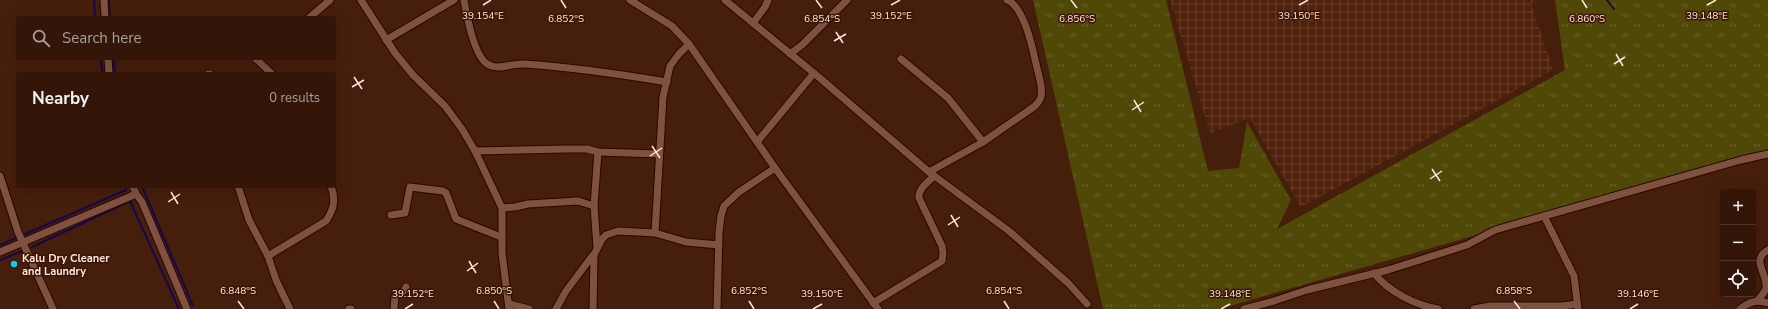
<!DOCTYPE html>
<meta charset="utf-8">
<style>
body{margin:0;font-family:"Nunito Sans",sans-serif;background:#3c1f12;color:#f1f3f6}
.controls{position:absolute;right:12px;bottom:12px;display:grid;overflow:hidden;border-radius:4px;box-shadow:0 4px 16px #0002}
.controls button{width:36px;height:36px;display:grid;place-items:center;padding:0;border:0;border-bottom:1px solid #4e352a;background:#341609;color:#f1f3f6;font:20px sans-serif}
.list{margin:0;padding:0;list-style:none}
h2{display:flex;justify-content:space-between;align-items:center;height:52px;margin:0;padding:0 16px;font-size:17px}
h2 small{font-size:13px;font-weight:400;color:#a99f9c}
.icon{flex:none;width:22px;height:22px;fill:none;stroke:currentColor;stroke-width:2;stroke-linecap:round;stroke-linejoin:round}
.map{position:relative;flex:none;width:1768px;height:309px;overflow:hidden}
.search{position:absolute;background:#341609;box-shadow:0 4px 16px #0002;left:16px;top:16px;width:320px;height:44px;display:flex;align-items:center;gap:10px;box-sizing:border-box;padding:0 14px;border-radius:4px;color:#a99f9c;font-size:15px}
.panel{position:absolute;background:#341609;box-shadow:0 4px 16px #0002;left:16px;top:72px;width:320px;height:116px;border-radius:4px}
.map>svg:first-child{display:block}
</style>
<div class="map">
<svg width="1768" height="309" viewBox="0 0 1768 309">
<defs>
<pattern id="industrial-grid" width="8" height="8" patternUnits="userSpaceOnUse"><rect width="8" height="8" fill="#50210b"/><path d="M0 4h8M4 0v8" fill="none" stroke="#6a412e"/></pattern>
<pattern id="grass-tufts" width="24" height="20" patternUnits="userSpaceOnUse"><rect width="24" height="20" fill="#4f4806"/><path d="M3 7l-1-3M5 7V3M7 7l1-3M15 17l-1-3M17 17v-4M19 17l1-3" fill="none" stroke="#69622a"/></pattern>
</defs>
<rect width="100%" height="100%" fill="#461e0c"/>
<path fill="url(#industrial-grid)" d="M1170,0H1539V1L1531,4L1553,70L1301,207L1250,118L1210,133Z"/>
<path fill="url(#grass-tufts)" d="M1033,0H1166L1208,171L1239,168L1247,122L1291,200L1277,229L1565,70L1555,0H1768V151L1219,309H1103Z"/>
<g fill="none" stroke-linecap="round" stroke-linejoin="round">
<g stroke="#18074c" stroke-width="2">
<path d="M94,0L95,18"/>
<path d="M109,0L110,18"/>
<path d="M1607,0L1614,9"/>
<path d="M100,58L103,74"/>
<path d="M114,58L115,74"/>
<path d="M142,186L193,306"/>
<path d="M25,234L126,190V186"/>
<path d="M0,245L18,237"/>
<path d="M32,247L130,201L179,309"/>
<path d="M0,260L25,250"/>
</g>
<defs>
<g id="minor">
<path d="M104,0L105,18"/>
<path d="M361,0L395,53L413,75L445,106L462,129L475,151L502,208V253L509,309"/>
<path d="M464,0C466,14 474,54 486,63C498,72 510,63 524,64C572,67 619,74 667,82"/>
<path d="M630,0L672,26L689,44L775,168L878,309"/>
<path d="M725,0L821,79L929,172L1009,231L1068,283L1087,304"/>
<path d="M309,18L330,0"/>
<path d="M753,23L765,7L768,0"/>
<path d="M386,40L454,0"/>
<path d="M790,54L802,45L847,0"/>
<path d="M108,58L109,74"/>
<path d="M255,58L272,74"/>
<path d="M901,59L948,98L983,142"/>
<path d="M208,74H210"/>
<path d="M757,142L814,73"/>
<path d="M475,151L565,149H587L598,152L659,154"/>
<path d="M929,172L983,142L1035,106C1037,103 1041,100 1041,96C1043,87 1039,77 1037,68C1033,51 1025,7 1007,0"/>
<path d="M0,176L18,232L53,309"/>
<path d="M133,186L136,194L142,202L187,309"/>
<path d="M238,186L249,220L268,256L276,280L290,309"/>
<path d="M502,208L515,207L528,204L578,201L594,206"/>
<path d="M391,215L405,213L410,187L443,191L446,193L456,219L501,237"/>
<path d="M1544,216L1574,276L1578,309"/>
<path d="M655,233L663,97L670,66L679,54L689,44"/>
<path d="M597,247L594,206L598,152"/>
<path d="M0,252L136,194"/>
<path d="M268,256L326,221C334,209 336,200 331,186"/>
<path d="M1374,273C1389,292 1415,305 1438,309"/>
<path d="M1757,301C1760,297 1765,293 1766,288C1768,274 1750,260 1768,250"/>
<path d="M873,303L942,261L943,253L942,246L919,198C918,189 928,182 934,176"/>
<path d="M509,304L529,309"/>
<path d="M349,309H351"/>
<path d="M394,309L395,296L404,291L406,287"/>
<path d="M556,309L566,291L593,255"/>
<path d="M593,309L594,255L602,239L606,235L618,231L655,233L686,242L719,245"/>
<path d="M717,309L719,232L721,216L724,206L739,192L775,168"/>
<path d="M1244,309L1274,301L1307,290L1388,270L1467,245L1495,230L1741,160L1768,154"/>
<path d="M1474,309L1490,306H1562L1577,304"/>
<path d="M1740,309C1749,302 1757,299 1768,303"/>
</g>
</defs>
<use href="#minor" stroke="#2b0500" stroke-width="9"/>
<use href="#minor" stroke="#7f523f" stroke-width="7"/>
</g>
<path fill="none" stroke="#fde7de" stroke-width="1.5" d="M561,0L566,8M816,0L822,8M1071,0L1077,8M1582,0L1587,8M483,5L491,0M891,5L900,0M1299,5L1308,0M1707,5L1716,0M836,32L843,43M834,41L846,34M1616,54L1623,66M1614,64L1625,57M354,77L362,89M352,87L364,80M1134,100L1141,112M1132,110L1144,102M652,146L660,158M650,156L662,148M1432,169L1440,181M1430,179L1442,171M171,192L178,204M168,202L180,194M951,215L958,227M948,225L960,217M469,261L476,273M467,271L478,263M238,301L244,309M494,301L499,309M749,301L754,309M1004,301L1009,309M1514,301L1520,309M405,309L413,304M813,309L822,304M1221,309L1230,304M1630,309L1638,304"/>
<circle fill="#0ecafa" stroke="#3b1403" stroke-width="1.5" cx="14" cy="264" r="4"/>
<g text-anchor="middle" stroke-width="3" stroke-linejoin="round" paint-order="stroke">
<g font-size="11" font-weight="bold" fill="#fde7de" stroke="#3b1403" text-anchor="start">
<text x="22" y="262">Kalu Dry Cleaner<tspan x="22" dy="13">and Laundry</tspan></text>
</g>
</g>
<g font-size="10" text-anchor="middle" fill="#fde7de" stroke="#3b1403" stroke-width="3" stroke-linejoin="round" paint-order="stroke">
<text x="891" y="19">39.152°E</text>
<text x="483" y="19">39.154°E</text>
<text x="1299" y="19">39.150°E</text>
<text x="1707" y="19">39.148°E</text>
<text x="566" y="22">6.852°S</text>
<text x="822" y="22">6.854°S</text>
<text x="1077" y="22">6.856°S</text>
<text x="1587" y="22">6.860°S</text>
<text x="238" y="294">6.848°S</text>
<text x="494" y="294">6.850°S</text>
<text x="749" y="294">6.852°S</text>
<text x="1004" y="294">6.854°S</text>
<text x="1514" y="294">6.858°S</text>
<text x="413" y="297">39.152°E</text>
<text x="822" y="297">39.150°E</text>
<text x="1230" y="297">39.148°E</text>
<text x="1638" y="297">39.146°E</text>
</g>
</svg>
<div class="controls">
<button>+</button>
<button>−</button>
<button><svg class="icon" aria-label="locate" viewBox="0 0 24 24"><circle cx="12" cy="12" r="6"/><path d="M12 2v4M12 18v4M2 12h4M18 12h4"/></svg></button>
</div>
<div class="search"><svg class="icon" aria-label="search" viewBox="0 0 24 24"><circle cx="10" cy="10" r="6"/><path d="M15 15l6 6"/></svg>Search here</div>
<section class="panel">
<h2>Nearby<small>0 results</small></h2>
<ul class="list">
</ul>
</section>
</div>
